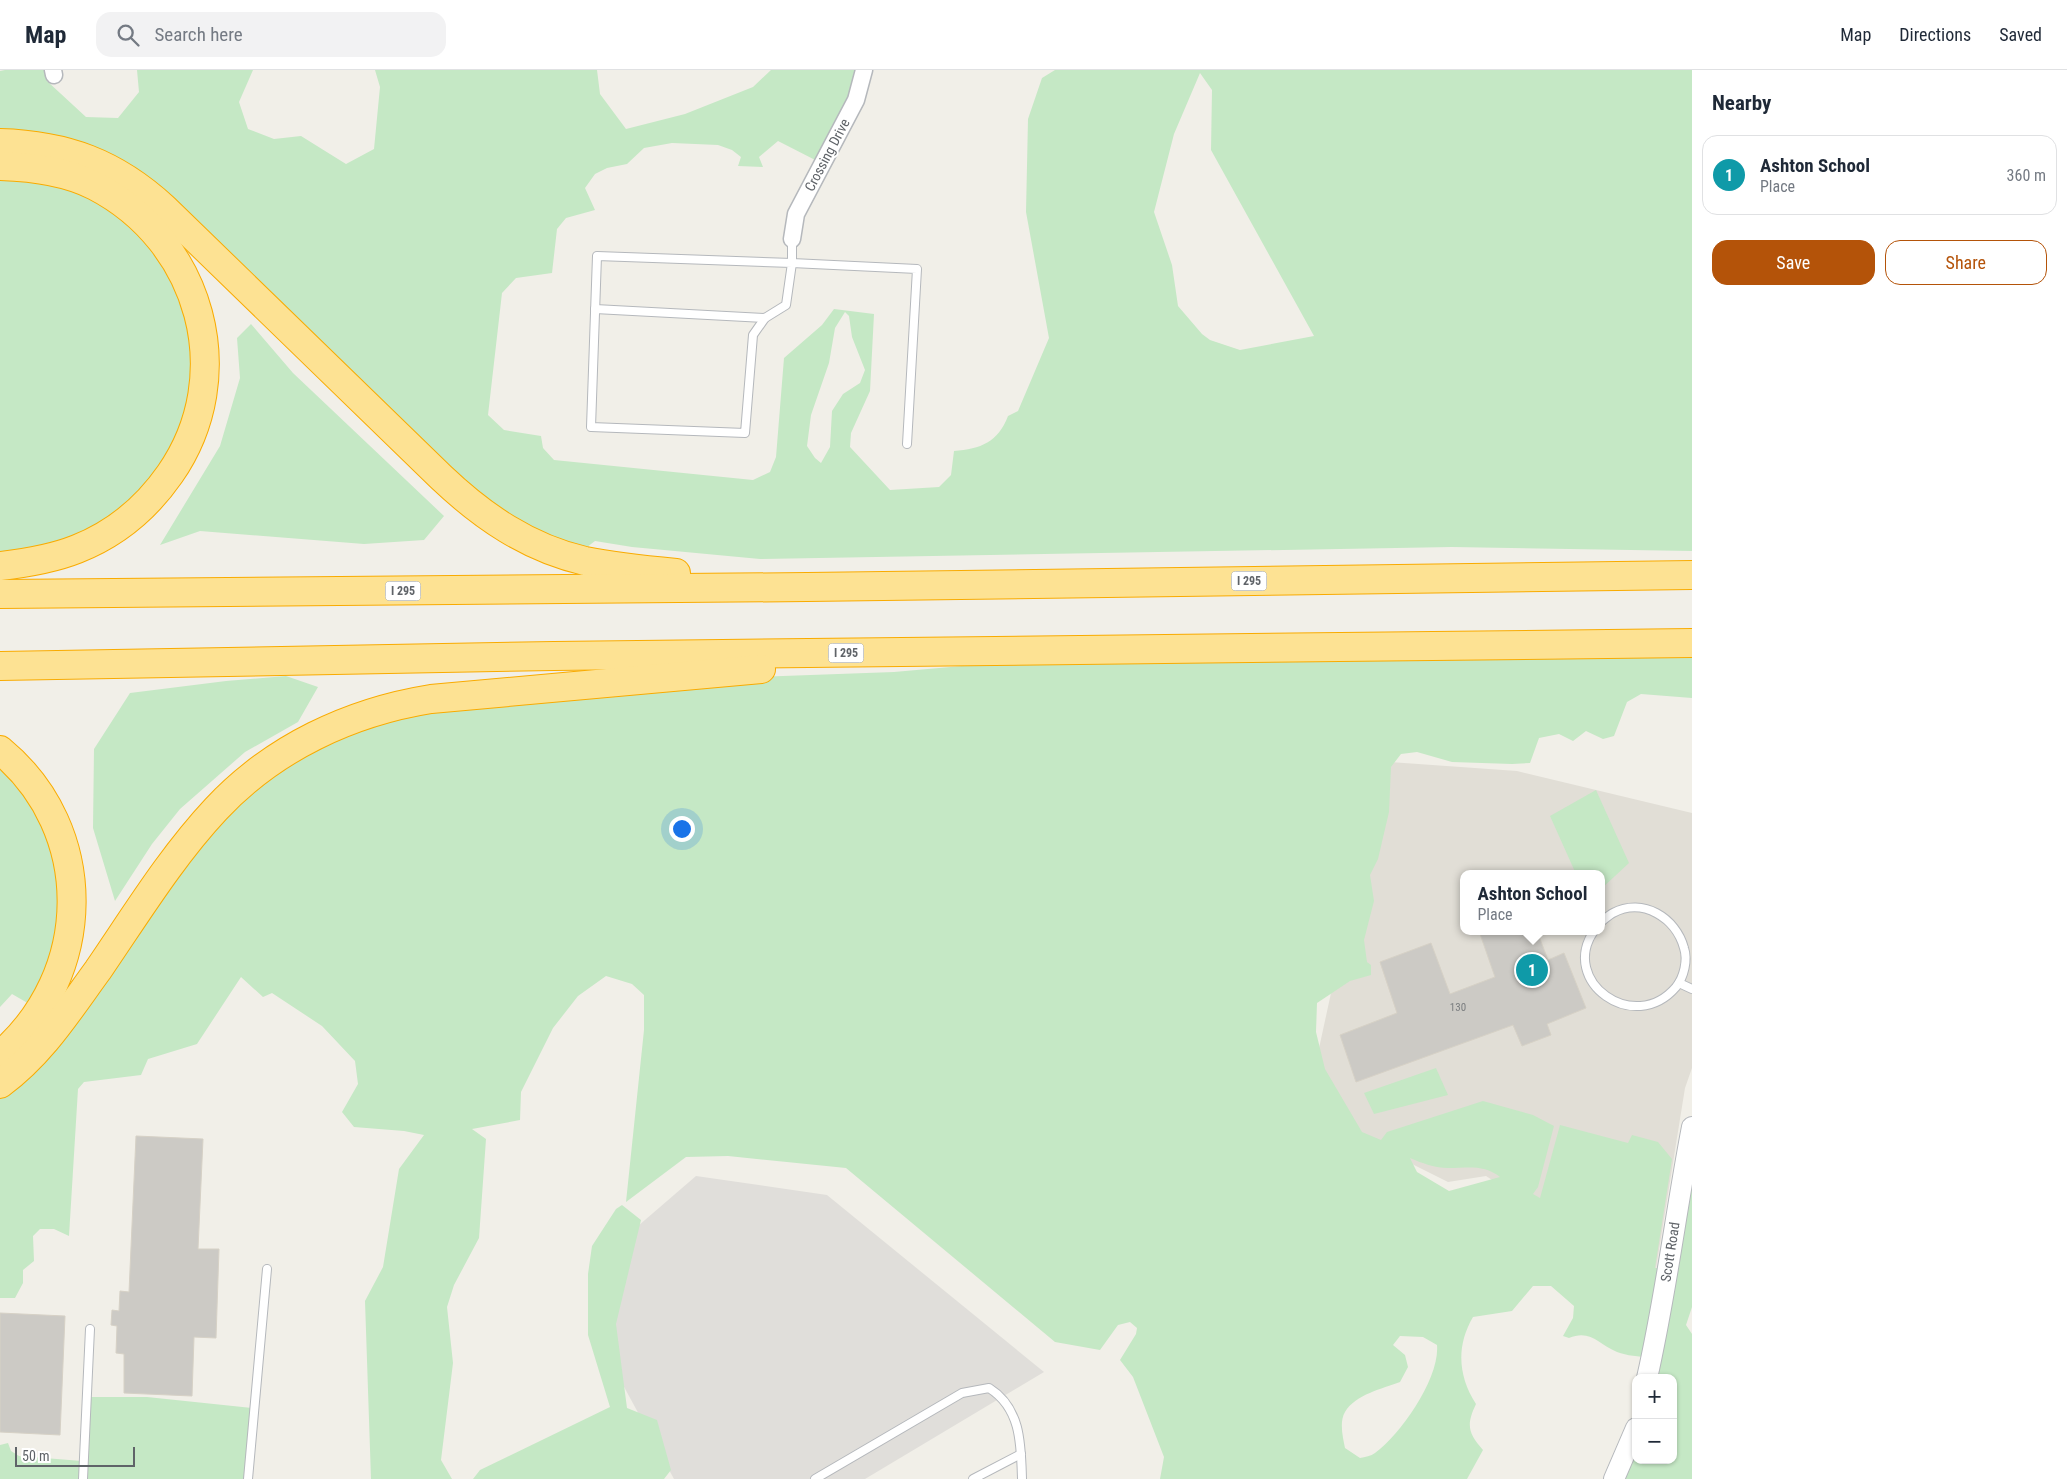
<!DOCTYPE html>
<meta charset="utf-8">
<style>
body{margin:0;font-family:"Roboto Condensed",sans-serif;background:#f2f2f3;color:#1f2937}
.controls{position:absolute;right:15px;bottom:15px;display:grid;overflow:hidden;border-radius:10px;box-shadow:0 1px 4px #0004}
.controls button{width:45px;height:45px;display:grid;place-items:center;padding:0;border:0;border-bottom:1px solid #e0e1e3;background:#fff;color:#1f2937;font:25px sans-serif}
.scale{position:absolute;left:15px;bottom:12px;width:120px;box-sizing:border-box;padding-left:5px;border:2px solid #5f6368;border-top:0;font-size:14px;line-height:18px;white-space:nowrap;color:#5f6368;-webkit-text-stroke:4px #fff;paint-order:stroke}
.you{position:absolute;left:681px;top:758px;width:18px;height:18px;margin:-12px;border:4px solid #fff;border-radius:50%;background:#1a73e8;box-shadow:0 0 0 8px #1a73e833}
.badge{display:grid;place-items:center;width:32px;height:32px;border-radius:50%;background:#b45309;color:#fff;font-size:16px;font-weight:700}
.pin{position:absolute;translate:-50% -50%;border:2px solid #fff;box-shadow:0 1px 5px #0006}
.popup{position:absolute;left:1460px;top:800px;width:145px;height:65px;box-sizing:border-box;display:grid;place-content:center;border-radius:10px;background:#fff;filter:drop-shadow(0 1px 4px #0005);font-size:16px;white-space:nowrap;color:#747a83}
.popup b{font-size:19px;color:#1f2937}
.popup::after{content:'';position:absolute;left:50%;top:100%;margin-left:-10px;border:10px solid transparent;border-top-color:#fff}
.list{margin:0;padding:0;list-style:none}
h2{display:flex;justify-content:space-between;align-items:center;height:65px;margin:0;padding:0 20px;font-size:21px}
h2 small{font-size:16px;font-weight:400;color:#747a83}
.list li{display:grid;grid-template-columns:32px 1fr auto;gap:15px;align-items:center;box-sizing:border-box;height:80px;margin:0 10px 10px;padding:0 10px;border:1px solid #e0e1e3;border-radius:15px}
.list b{display:block;font-size:19px;white-space:nowrap}
.list p{margin:0;font-size:16px;white-space:nowrap;color:#747a83}
.list em{font-size:16px;font-style:normal;color:#747a83}
.actions{display:flex;gap:10px;padding:15px 20px}
.actions a{flex:1;padding:11px 0;border:1px solid #b45309;border-radius:15px;text-align:center;font-size:18px;color:#b45309}
.actions .main{background:#b45309;color:#fff}
.icon{flex:none;width:28px;height:28px;fill:none;stroke:currentColor;stroke-width:2;stroke-linecap:round;stroke-linejoin:round}
.map{position:relative;flex:none;width:1692px;height:1409px;overflow:hidden}
header{display:flex;align-items:center;gap:30px;box-sizing:border-box;height:70px;padding:0 25px;background:#fff;border-bottom:1px solid #e0e1e3}
header strong{font-size:24px}
nav{display:flex;gap:28px;margin-inline-start:auto;font-size:18px}
.search{width:350px;height:45px;background:#f2f2f3;display:flex;align-items:center;gap:12px;box-sizing:border-box;padding:0 18px;border-radius:15px;color:#747a83;font-size:19px}
main{display:flex}
aside{flex:1;background:#fff}
.map>svg:first-child{display:block}
</style>
<header>
<strong>Map</strong>
<div class="search"><svg class="icon" aria-label="search" viewBox="0 0 24 24"><circle cx="10" cy="10" r="6"/><path d="M15 15l6 6"/></svg>Search here</div>
<nav><a>Map</a><a>Directions</a><a>Saved</a></nav>
</header>
<main>
<div class="map">
<svg width="1692" height="1409" viewBox="0 0 1692 1409">
<rect width="100%" height="100%" fill="#f1efe8"/>
<path fill="#e0deda" d="M696,1106L827,1125L1044,1302L865,1409H674L616,1302L609,1181Z"/>
<path fill="#e1ded6" fill-rule="evenodd" d="M1390,692L1517,701L1692,743V998L1685,1018L1653,1217L1532,1179L1525,1131L1486,1106L1448,1112L1386,1081L1352,1055L1313,1006L1349,840ZM1463,804H1601V861H1463Z"/>
<g fill="#c5e8c5" fill-rule="evenodd">
<path d="M5,0H46L47,11L86,47L118,48L139,22L137,0H253L239,32L248,59L274,69L301,66L346,94L374,79L380,17L375,0H597L600,24L626,59L685,44L753,17L771,0H867L823,94L778,71L759,87L763,97L738,96L741,87L732,80L718,75L672,73L644,78L627,94L607,98L595,104L585,118L595,140L566,148L557,159L552,203L516,208L502,223L488,345L504,360L541,366L543,378L554,390L753,410L770,402L776,387L784,288L822,255L834,239L874,244L870,321L851,363L850,377L890,420L939,417L951,405L954,381C981,379 998,372 1008,346L1018,341L1049,268L1026,142L1028,49L1042,8L1055,0H1692V481L1452,477L760,489L632,477L595,471L570,490L517,470L181,157L0,75V1ZM1200,3L1212,20L1211,80L1314,266L1240,280L1210,270L1202,264L1178,236L1172,195L1154,142L1174,64ZM845,242L849,246L852,267L865,300L860,313L843,324L832,341L830,377L821,393L815,388L807,376L811,345L829,293L835,258Z"/>
<path d="M0,100L30,102L119,138L190,224L194,348L114,461L0,497Z"/>
<path d="M251,254L293,303L444,446L424,470L364,474L200,461L160,475L220,376L240,308L237,268Z"/>
<path d="M1692,577V628L1641,624L1627,632L1614,666L1603,669L1586,661L1573,671L1559,664L1539,668L1530,693L1512,694L1452,692L1417,682L1401,684L1391,697L1389,742L1378,789L1370,805L1374,831L1364,870L1367,892L1371,895V905L1350,911L1317,933L1316,962L1325,999L1362,1062L1381,1070L1387,1062L1483,1031L1533,1045L1554,1056L1538,1117L1533,1124L1540,1128L1560,1055L1628,1073L1632,1065L1658,1072L1672,1089L1655,1198H1668L1692,1056V1237L1686,1255L1692,1264V1409H1613L1636,1360V1390H1673V1308H1647L1649,1288C1639,1286 1627,1286 1617,1282C1599,1275 1591,1259 1569,1268L1563,1266L1573,1248L1574,1236L1551,1216H1533L1512,1241L1473,1247C1456,1276 1458,1306 1476,1334C1466,1355 1468,1363 1483,1380L1467,1409H1160L1164,1387L1133,1307L1120,1290L1136,1264L1137,1258L1130,1252L1118,1255L1100,1280L1055,1272L846,1098L728,1086L686,1087L626,1132L644,960V925L632,914L606,906L578,926L553,958L521,1022L520,1050L472,1059L486,1069L479,1168L454,1215L447,1237L453,1293L441,1390L452,1409H371L365,1231L383,1197L399,1099L424,1065L404,1061L354,1057L342,1042L358,1014L355,991L322,956L272,923L263,927L241,907L197,974L148,989L141,1005L84,1012L78,1019L69,1166L54,1159H40L33,1166L34,1191L23,1200V1213L15,1228H0V1017L204,751L362,647L700,609L894,602L1075,586ZM1410,1088C1421,1093 1436,1098 1448,1098C1468,1098 1484,1094 1500,1107L1449,1121L1417,1102ZM1400,1266L1423,1267L1437,1275C1440,1308 1401,1364 1375,1383C1371,1386 1365,1387 1360,1388L1345,1378C1343,1368 1339,1352 1345,1342C1356,1324 1382,1319 1400,1312L1408,1297L1405,1285L1393,1275Z"/>
<path d="M286,606L318,617L298,652L245,682L180,739L152,774L115,831L93,758L94,679L130,623L226,611Z"/>
<path d="M0,687L32,719L69,822L38,939L12,924L0,937Z"/>
<path d="M1596,720L1629,793L1601,819V804H1576L1550,746Z"/>
<path d="M1436,998L1448,1025L1374,1044L1364,1023Z"/>
<path d="M622,1135L641,1150L616,1254L627,1338L657,1350L671,1400L664,1409H473L480,1400L610,1337L588,1265V1204L592,1176L616,1139Z"/>
<path d="M88,1327H147L252,1338L247,1409H0V1375L8,1373L11,1381L19,1386L82,1391Z"/>
</g>
<g fill="#cccac5" stroke="#d6d1c6">
<path d="M1479,861H1537L1548,890L1564,883L1586,938L1547,954L1551,965L1522,976L1513,955L1356,1012L1340,965L1397,943L1380,892L1431,873L1450,924L1495,907Z"/>
<path d="M136,1066L203,1069L198,1179H219L216,1268L194,1267L192,1326L124,1323V1284L116,1283L117,1256L111,1255L112,1240L119,1241L120,1221L129,1222Z"/>
<path d="M0,1243L65,1246L60,1365L0,1362Z"/>
</g>
<g fill="none" stroke-linecap="round" stroke-linejoin="round">
<defs>
<g id="service">
<path d="M792,169V193L597,186L591,357L745,363L753,265L765,248L786,235L792,193L917,199L907,374"/>
<path d="M595,239L765,248"/>
<path d="M1594,861C1559,911 1634,966 1676,917C1684,907 1688,890 1684,878C1676,848 1643,827 1613,843C1609,845 1605,849 1601,852"/>
<path d="M1679,913L1692,919"/>
<path d="M83,1409L90,1259"/>
<path d="M248,1409L267,1199"/>
<path d="M815,1409L962,1323L989,1318C1021,1338 1021,1374 1022,1409"/>
<path d="M973,1409L1021,1384"/>
</g>
<g id="minor">
<path d="M53,0L54,5"/>
<path d="M792,169L796,144L856,30L864,0"/>
</g>
<g id="tertiary">
<path d="M1647,1308C1666,1225 1676,1140 1692,1057"/>
<path d="M1614,1409L1636,1358"/>
</g>
<g id="motorway">
<path d="M0,73C66,75 115,93 164,138L441,407C482,446 528,478 585,491C615,497 645,500 676,503"/>
<path d="M0,96C33,97 66,101 95,116C201,171 239,305 170,404C147,437 115,464 77,479C52,489 27,493 0,496"/>
<path d="M0,524L807,517L1692,505"/>
<path d="M0,596L554,586L1692,573"/>
<path d="M0,680C97,760 94,905 0,985"/>
<path d="M0,1014C42,983 68,941 98,900C135,846 171,787 216,739C273,678 350,642 431,629L761,599"/>
</g>
</defs>
<use href="#service" stroke="#b5b8bc" stroke-width="10"/>
<use href="#minor" stroke="#b5b8bc" stroke-width="19"/>
<use href="#tertiary" stroke="#b5b8bc" stroke-width="22"/>
<use href="#motorway" stroke="#f9ab00" stroke-width="30"/>
<use href="#service" stroke="#fff" stroke-width="8"/>
<use href="#minor" stroke="#fff" stroke-width="16"/>
<use href="#tertiary" stroke="#fff" stroke-width="20"/>
<use href="#motorway" stroke="#fde293" stroke-width="28"/>
</g>
<g text-anchor="middle" stroke-width="4" stroke-linejoin="round" paint-order="stroke">
<g font-size="11" fill="#7a7d7f">
<text x="1458" y="941">130</text>
</g>
<g fill="#fff" stroke="#8f9295" stroke-width="1">
<rect x="1231.5" y="501.5" width="35" height="19" rx="4"/>
<rect x="385.5" y="511.5" width="35" height="19" rx="4"/>
<rect x="828.5" y="573.5" width="35" height="19" rx="4"/>
</g>
<g font-size="12" font-weight="bold" fill="#5f6368">
<text x="1249" y="515">I 295</text>
<text x="403" y="525">I 295</text>
<text x="846" y="587">I 295</text>
</g>
<g font-size="14" fill="#5f6368" stroke="#fff">
<text transform="translate(827 85) rotate(-62)" y="5">Crossing Drive</text>
<text transform="translate(1670 1182) rotate(-81)" y="5">Scott Road</text>
</g>
</g>
</svg>
<div class="controls">
<button>+</button>
<button>−</button>
</div>
<div class="scale">50 m</div>
<div class="you"></div>
<div class="pin badge" style="left:1532px;top:900px;background:#0f9aa8">1</div>
<div class="popup"><b>Ashton School</b>Place</div>
</div>
<aside>
<h2>Nearby<small></small></h2>
<ul class="list">
<li><span class="badge" style="background:#0f9aa8">1</span><div><b>Ashton School</b><p>Place</p></div><em>360 m</em></li>
</ul>
<div class="actions"><a class="main">Save</a><a>Share</a></div>
</aside>
</main>
